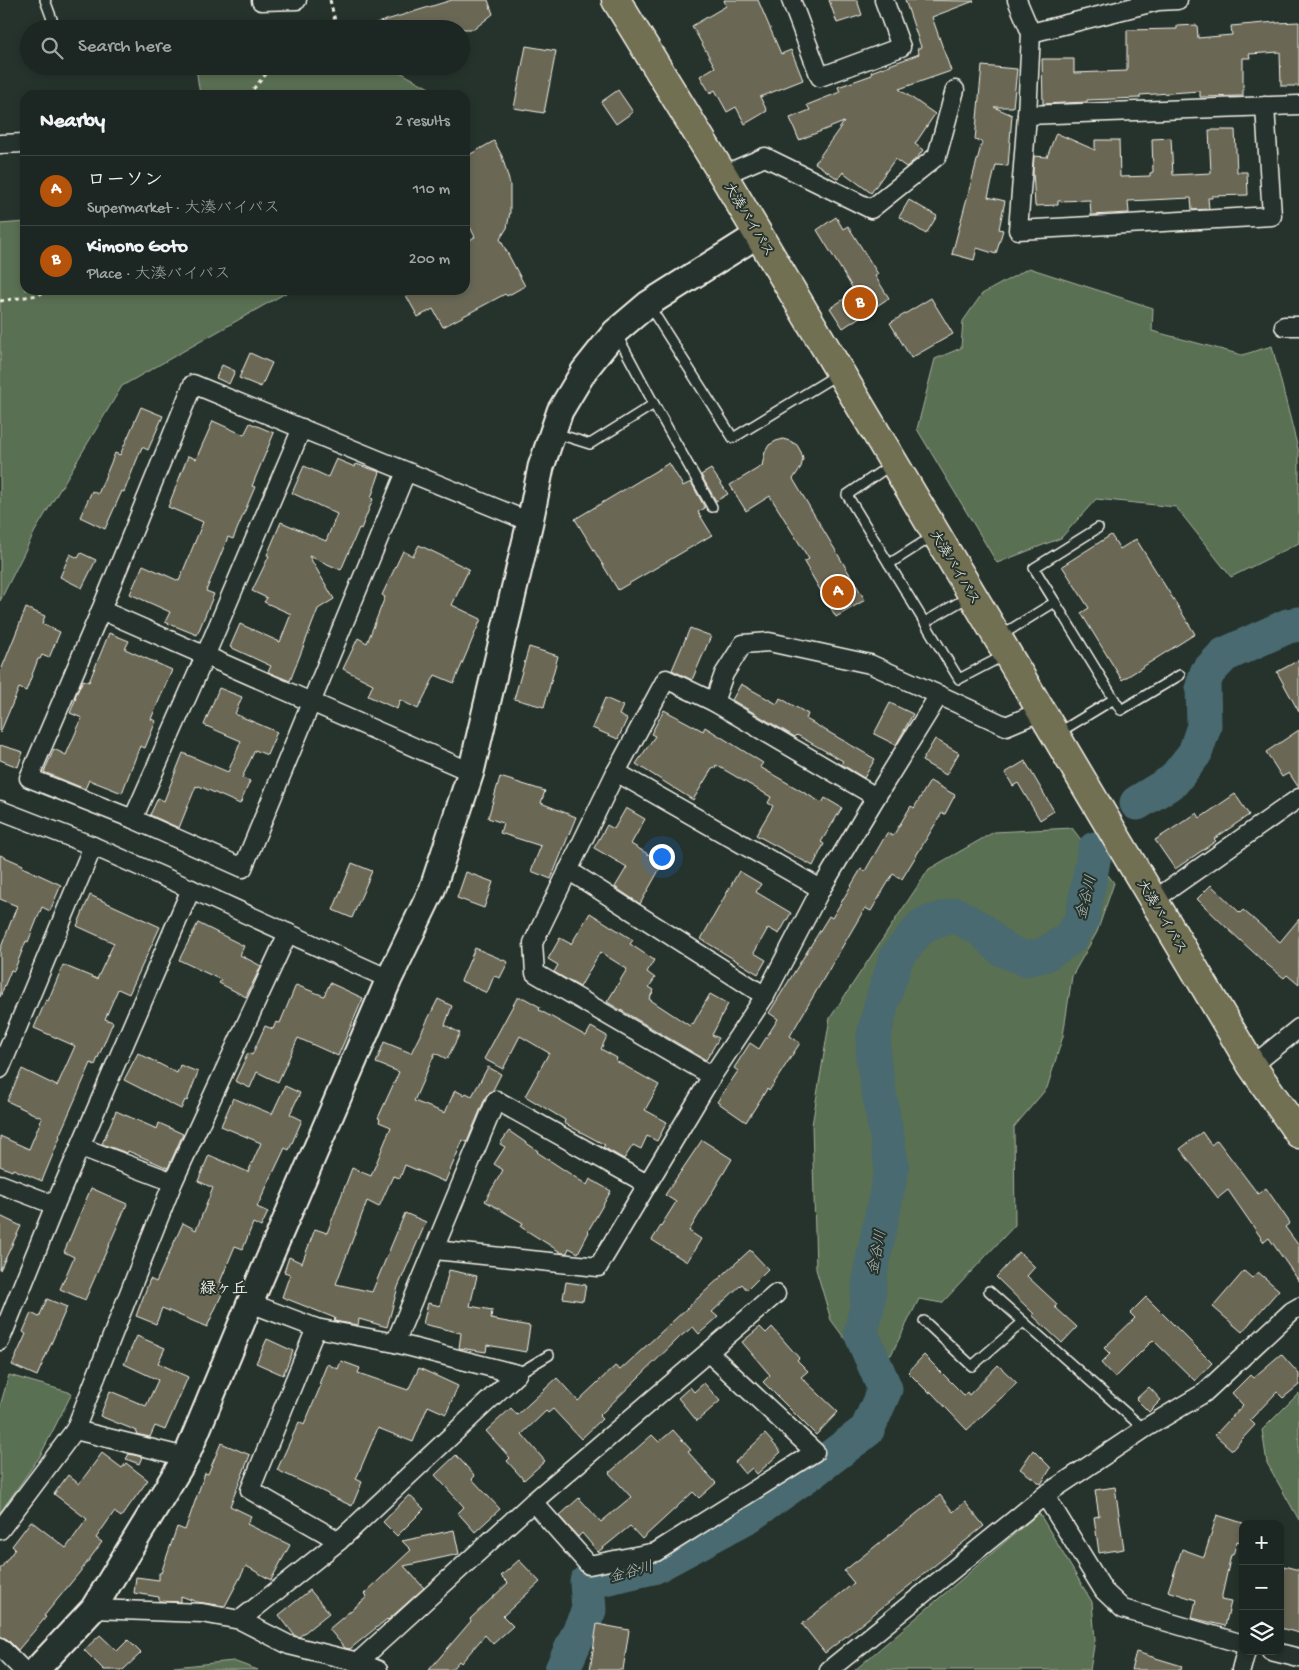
<!DOCTYPE html>
<meta charset="utf-8">
<style>
body{margin:0;font-family:"Gochi Hand","Klee One",sans-serif;background:#252e2a;color:#f1f3f6}
.controls{position:absolute;right:15px;bottom:15px;display:grid;overflow:hidden;border-radius:10px;box-shadow:0 2px 8px #0003}
.controls button{width:45px;height:45px;display:grid;place-items:center;padding:0;border:0;border-bottom:1px solid #3a4340;background:#1c2622;color:#f1f3f6;font:25px sans-serif}
.you{position:absolute;left:661px;top:856px;width:18px;height:18px;margin:-12px;border:4px solid #fff;border-radius:50%;background:#1a73e8;box-shadow:0 0 0 8px #1a73e833}
.badge{display:grid;place-items:center;width:32px;height:32px;border-radius:50%;background:#b45309;color:#fff;font-size:16px;font-weight:700}
.pin{position:absolute;translate:-50% -50%;border:2px solid #fff;box-shadow:0 1px 5px #0006}
.list{margin:0;padding:0;list-style:none}
h2{display:flex;justify-content:space-between;align-items:center;height:65px;margin:0;padding:0 20px;font-size:21px}
h2 small{font-size:16px;font-weight:400;color:#a0a5a5}
.list li{display:grid;grid-template-columns:32px 1fr auto;gap:15px;align-items:center;box-sizing:border-box;height:70px;padding:0 20px;border-top:1px solid #3a4340}
.list b{display:block;font-size:19px;white-space:nowrap}
.list p{margin:0;font-size:16px;white-space:nowrap;color:#a0a5a5}
.list em{font-size:16px;font-style:normal;color:#a0a5a5}
.icon{flex:none;width:28px;height:28px;fill:none;stroke:currentColor;stroke-width:2;stroke-linecap:round;stroke-linejoin:round}
.map{position:relative;flex:none;width:1299px;height:1670px;overflow:hidden}
.search{position:absolute;background:#1c2622;box-shadow:0 2px 8px #0003;left:20px;top:20px;width:450px;height:55px;display:flex;align-items:center;gap:12px;box-sizing:border-box;padding:0 18px;border-radius:28px;color:#a0a5a5;font-size:19px}
.panel{position:absolute;background:#1c2622;box-shadow:0 2px 8px #0003;left:20px;top:90px;width:450px;height:205px;border-radius:15px}
.map>svg:first-child{display:block}
</style>
<div class="map">
<svg width="1299" height="1670" viewBox="0 0 1299 1670">
<rect width="100%" height="100%" fill="#26332d"/>
<filter id="ink" filterUnits="userSpaceOnUse"><feTurbulence type="fractalNoise" baseFrequency=".02" numOctaves="2"/><feDisplacementMap in="SourceGraphic" scale="10" xChannelSelector="R" yChannelSelector="G"/><feConvolveMatrix kernelMatrix="1 2 1 2 8 2 1 2 1" color-interpolation-filters="sRGB"/></filter>
<g filter="url(#ink)">
<g fill="#5a6f53" stroke="#a7b09e">
<path d="M200,66H389L442,95H200L196,68Z"/>
<path d="M25,222V290H291L122,386L35,531L0,601V224Z"/>
<path d="M1029,268L1153,308L1152,331L1242,355L1272,346L1299,453V543L1231,577L1176,507L1096,499L1061,538L997,563L917,429L935,359L961,348L963,321L982,294Z"/>
<path d="M1072,828L1114,883L1097,932L1072,976L1063,1036L1047,1088L1014,1127L1015,1225L942,1303L919,1299L891,1355L859,1358L831,1320L816,1269L812,1125L830,1018L929,869L994,832Z"/>
<path d="M9,1375L72,1393L40,1456L0,1513V1406Z"/>
<path d="M1299,1393V1520L1267,1463L1262,1430Z"/>
<path d="M1039,1513L1092,1602L1095,1640L1090,1670H855Z"/>
<path d="M233,1661L258,1670H171L174,1667Z"/>
</g>
<g fill="none" stroke-linecap="round" stroke-linejoin="round">
<g stroke="#496b6f" stroke-width="35">
<path d="M1137,803L1173,781L1195,753L1204,726L1203,686L1207,673L1224,655L1288,626L1299,624"/>
<path d="M562,1670L589,1610L587,1582L653,1567L751,1514L814,1470L867,1430L885,1389L861,1333L867,1306L871,1270L892,1167L873,1059L874,1035L882,1002L897,956L923,925L956,915L982,930L1002,949L1025,959L1044,955L1069,939L1082,920L1095,849"/>
</g>
</g>
<g fill="#6b6854" stroke="#f4f1e8">
<path d="M452,0H488L493,14L474,29H371L370,25Z"/>
<path d="M724,0H758L781,54L791,50L803,80L760,97L767,111L745,124L736,107L727,112L715,90L710,93L700,76L715,67L692,26L726,6Z"/>
<path d="M829,0H857L862,15L837,23Z"/>
<path d="M905,0L974,1L932,17L951,71L899,89L935,114L915,144L923,150L917,158L906,167L895,159L871,193L843,172L838,179L815,163L844,122L799,140L790,118L810,110L807,105L840,92L838,87L872,75L871,72L919,54L917,49L921,47Z"/>
<path d="M1276,22V23L1299,22V86H1281L1280,52L1249,54L1250,58H1243V96L1200,97V91L1140,95V98L1087,100V102L1043,104L1042,59H1074V73L1127,71V30L1177,29V26L1197,25L1198,38L1232,35L1231,26Z"/>
<path d="M526,46L556,51L544,113L514,108Z"/>
<path d="M982,66L1017,69L1013,107H994L1012,115L1008,166L996,165L988,197L1005,201L999,229L1003,230L996,254L977,248L974,260L952,254L982,142L975,140Z"/>
<path d="M618,90L633,112L616,124L601,102Z"/>
<path d="M1209,130H1235L1237,172H1247L1248,195L1212,196V198H1208L1209,209L1192,210L1191,198L1128,201L1129,213L1091,215L1090,200L1058,201V205L1035,206L1033,171L1034,156L1047,157L1056,133L1095,150V140H1119L1120,177L1150,176V173L1153,172L1152,139L1171,138L1173,175L1211,173Z"/>
<path d="M494,141L502,156L510,184V212L507,228L500,239L525,286L507,296L505,294L443,327L433,309L418,317L403,290H465V243L475,237L467,221V156Z"/>
<path d="M909,200L937,216L926,234L899,217Z"/>
<path d="M836,217L843,229L848,226L878,274L875,276L889,298L843,328L830,308L855,292L817,230Z"/>
<path d="M931,298L953,334L911,358L890,323Z"/>
<path d="M250,353L272,363L261,387L239,378Z"/>
<path d="M222,365L235,371L229,384L216,378Z"/>
<path d="M141,407L163,416L148,450L142,447L124,492L122,491L105,529L80,517L92,491L98,494L115,453L120,455Z"/>
<path d="M213,421L244,435L250,423L274,433L252,486L255,487L233,539L228,537L206,591L214,594L197,635L165,622L170,612L130,594L143,565L179,581L203,522L168,507L188,456L196,459Z"/>
<path d="M783,439L790,441L797,445L801,452L803,459L801,467L793,479L865,600L836,617L804,562L809,559L770,496L746,511L730,485L762,466L765,452L769,445L776,441Z"/>
<path d="M336,459L355,467L356,464L380,472L371,498L373,499L361,529L359,528L341,570L309,556L334,599L318,609L290,681L268,672L271,666L230,647L240,624L280,642L291,614L264,602L267,598L252,591L269,556L267,555L281,522L326,541L337,514L292,493L304,466L328,477Z"/>
<path d="M669,463L683,486L691,482L705,508L698,512L712,535L618,590L575,519Z"/>
<path d="M711,469L728,494L716,501L701,475Z"/>
<path d="M1111,535L1120,549L1136,539L1195,634L1122,680L1081,613L1089,608L1062,566Z"/>
<path d="M419,545L469,569L452,605L481,619L454,683L435,675L418,709L400,700L397,709L368,696L373,684L343,669L358,638L367,643L385,597L382,595L403,551L413,556Z"/>
<path d="M81,553L96,560L82,588L60,577L70,554L78,558Z"/>
<path d="M26,608L45,616L42,624L60,632L49,658L42,655L40,659H38L26,691L19,688L0,733V673Z"/>
<path d="M690,628L711,636L692,680L672,670Z"/>
<path d="M109,633L129,641L125,649L172,670L151,719L156,721L145,748L140,746L122,793L89,780L85,789L44,772L54,749L66,755L82,718L70,713L76,698L75,697L83,680L89,682Z"/>
<path d="M529,647L558,656L544,707L514,699Z"/>
<path d="M1299,660V712L1277,672Z"/>
<path d="M741,684L777,704L780,698L808,714L806,719L875,759L864,778L841,764L843,761L797,735L795,737L732,700Z"/>
<path d="M219,688L242,697L235,714L277,732L267,755L255,750L242,778L250,781L240,804L199,786L198,787L196,786L179,828L150,815L158,798L164,801L183,753L228,772L241,741L204,725Z"/>
<path d="M605,698L623,706L619,715L627,719L618,739L592,728Z"/>
<path d="M890,703L913,714L896,745L874,734Z"/>
<path d="M664,710L703,731L705,727L763,763L760,767L822,803L825,798L842,808L821,842L824,844L813,866L756,835L773,806L768,803L771,797L716,765L715,768L713,767L693,800L636,764L655,736L651,734Z"/>
<path d="M1299,730V788L1289,773L1282,777L1266,752Z"/>
<path d="M935,739L959,753L946,775L922,761Z"/>
<path d="M0,745L23,752L18,767L0,760Z"/>
<path d="M1025,761L1054,811L1040,820L1018,783L1013,786L1005,773Z"/>
<path d="M500,777L545,791L541,803L576,817L551,879L531,871L541,846L500,833L503,823L488,818Z"/>
<path d="M930,781L955,795L945,814L942,813L902,879L893,874L871,911L865,908L790,1036L800,1043L769,1091L767,1089L746,1122L717,1102L738,1071L734,1068L750,1043L759,1049L778,1019L769,1013L829,916L832,918L861,869L865,871L887,833L893,836L911,806L914,808Z"/>
<path d="M1235,794L1249,815L1214,839L1216,841L1175,869L1155,840L1197,813L1200,818Z"/>
<path d="M626,808L645,819L631,844L663,863L640,904L615,887L627,867L594,848L607,825L614,829Z"/>
<path d="M0,855L23,865L22,867L61,885L50,911L42,907L28,942L26,941L14,971L11,970L0,997V950L17,906L0,899Z"/>
<path d="M352,863L372,871L352,918L333,910Z"/>
<path d="M739,871L761,884L756,892L791,913L779,934L768,928L754,953L766,960L758,974L701,939Z"/>
<path d="M466,872L493,882L484,908L457,898Z"/>
<path d="M1211,885L1240,913L1243,910L1280,942L1299,919V985L1287,975L1284,978L1264,962L1227,928L1197,899Z"/>
<path d="M90,895L160,927L129,994L118,989L105,1019L113,1022L95,1065L91,1063L59,1136L60,1137L42,1181L13,1169L12,1171L0,1166V1136L29,1149L42,1118L7,1101L22,1069L57,1086L75,1046L34,1028L46,1000L48,1001L63,965L97,979L114,943L77,926Z"/>
<path d="M590,913L633,940L630,944L654,960L647,972L655,978L649,987L654,990L649,999L690,1026L691,1023L693,1024L710,994L728,1004L712,1035L719,1038L706,1060L607,1002L627,969L600,952L580,987L554,972L558,965L548,959L560,938L571,944Z"/>
<path d="M198,923L244,946L240,955L261,966L246,997L219,983L221,980L179,960Z"/>
<path d="M475,948L508,962L500,978L494,976L487,993L461,981Z"/>
<path d="M330,983L363,998L338,1056L298,1038L278,1082L257,1072L250,1088L235,1081L248,1053L252,1055L265,1026L273,1029L276,1022L280,1023L296,985L324,996Z"/>
<path d="M517,998H524L540,1007L539,1010L586,1036L591,1027L607,1036L601,1049L617,1058L616,1061L659,1085L645,1110L667,1122L657,1141L647,1136L641,1149L633,1145L624,1159L603,1147L605,1145L564,1123L565,1120L525,1096L549,1053L520,1036L503,1069L484,1059Z"/>
<path d="M438,999L452,1006L445,1025L460,1033L447,1059L435,1053L414,1101L445,1113L455,1090L464,1095L466,1093L472,1096L488,1067L501,1074L493,1090L486,1096L467,1142L463,1140L445,1182L405,1165L400,1178L393,1176L379,1207L367,1201L336,1284L372,1292L405,1213L426,1222L398,1287L387,1327L359,1319L358,1325L334,1321L335,1318L282,1297L290,1274L284,1272L289,1257L302,1263L315,1229L327,1233L352,1168L371,1176L391,1127L379,1122L380,1119L378,1118L399,1072L376,1063L384,1042L411,1053Z"/>
<path d="M138,1053L177,1073L180,1065L198,1072L187,1101L185,1100L181,1109L124,1080Z"/>
<path d="M285,1086L300,1093L290,1114L302,1120L289,1150L285,1148L257,1207L268,1212L261,1227L253,1223L243,1249L235,1246L220,1282L226,1285L207,1327L162,1308L156,1324L136,1316L150,1279L156,1282L183,1223L196,1230L213,1188L198,1181L209,1155L248,1172L261,1143L221,1126L233,1098L272,1114Z"/>
<path d="M116,1111L157,1129L159,1123L183,1134L168,1168L128,1151L127,1153L102,1144Z"/>
<path d="M509,1131L538,1151L537,1152L587,1185L590,1179L611,1191L588,1231L589,1232L578,1253L569,1248L567,1253H562L521,1227L523,1223L485,1201L503,1170L494,1164L505,1147L500,1144Z"/>
<path d="M1202,1132L1211,1145L1217,1140L1258,1194L1266,1188L1290,1223L1285,1227L1299,1246V1281L1269,1238L1264,1242L1228,1190L1218,1198L1180,1149Z"/>
<path d="M702,1140L732,1159L689,1231L701,1239L687,1262L652,1240L676,1202L665,1195Z"/>
<path d="M91,1188L127,1204L85,1300L60,1289L74,1257L64,1252Z"/>
<path d="M0,1216L21,1226L0,1270Z"/>
<path d="M750,1250L768,1269L747,1290L742,1284L712,1312L718,1317L699,1334L693,1327L681,1336L599,1416L602,1419L581,1439L553,1409L548,1413L546,1411L522,1434L545,1461L524,1480L507,1461L510,1458L486,1431L511,1408L517,1415L557,1378L578,1401L615,1366L620,1370Z"/>
<path d="M1019,1252L1035,1267L1027,1276L1057,1304L1055,1307L1077,1327L1062,1343L1032,1315L1034,1314L996,1277Z"/>
<path d="M449,1270L477,1276L470,1306L492,1310L491,1319L530,1326L526,1352L487,1345L486,1352L459,1348L461,1333L423,1324L428,1303L440,1306Z"/>
<path d="M1244,1271L1252,1278L1258,1272L1279,1290L1242,1332L1213,1307Z"/>
<path d="M566,1282L586,1285L583,1301L563,1298Z"/>
<path d="M1146,1297L1212,1363L1195,1381L1153,1340L1115,1378L1101,1363L1110,1354L1104,1348L1135,1318L1130,1313Z"/>
<path d="M47,1299L67,1307L37,1376L12,1365L26,1334L23,1332L31,1313L39,1317Z"/>
<path d="M760,1327L766,1333L772,1327L799,1358L797,1360L808,1371L801,1377L838,1412L816,1435L763,1382L770,1375L742,1342Z"/>
<path d="M137,1336L165,1348L158,1363L188,1377L165,1430L155,1426L150,1437L136,1434L137,1431L100,1416L110,1391L146,1406L158,1380L124,1364Z"/>
<path d="M267,1339L293,1351L283,1375L256,1363Z"/>
<path d="M1281,1354L1299,1374V1385L1283,1398L1277,1392L1250,1420L1255,1425L1232,1450L1215,1435L1243,1405L1232,1393L1250,1375L1253,1378Z"/>
<path d="M924,1355L964,1395L967,1392L969,1395L998,1365L1017,1383L967,1430L931,1392L929,1393L908,1372Z"/>
<path d="M341,1361L360,1368L358,1373L408,1390L419,1368L458,1386L446,1414L428,1406L413,1442L378,1428L356,1479L362,1482L352,1506L328,1495V1494L277,1470L299,1422L304,1425L321,1385L319,1384L327,1364L338,1369Z"/>
<path d="M704,1383L720,1401L697,1421L678,1398L690,1387L694,1392Z"/>
<path d="M1149,1387L1161,1400L1149,1412L1136,1399Z"/>
<path d="M673,1430L691,1450L688,1452L716,1483L699,1498L693,1492L642,1539L630,1526L598,1552L582,1533L578,1537L559,1516L579,1498L601,1522L631,1497L609,1473L652,1435L659,1442Z"/>
<path d="M765,1434L781,1452L757,1474L752,1468L745,1474L735,1462Z"/>
<path d="M221,1443L250,1455L230,1506L251,1516L247,1524L290,1545L271,1580L246,1566L225,1606L197,1602L181,1596V1602L159,1601V1597L134,1593L136,1577L159,1580V1573H161L177,1527L185,1530L205,1473L208,1474Z"/>
<path d="M1033,1450L1051,1468L1041,1484L1020,1469Z"/>
<path d="M102,1453L122,1468L126,1463L148,1480L121,1517L114,1512L96,1538L102,1542L83,1568L44,1616L46,1617L18,1650L7,1639L0,1636V1569L15,1549L12,1546L31,1521L66,1548L87,1519L54,1494L68,1475L79,1484Z"/>
<path d="M129,1454L142,1457L139,1464L126,1459Z"/>
<path d="M456,1455L475,1476L472,1479L500,1509L475,1532L458,1513L464,1507L435,1475Z"/>
<path d="M1115,1487L1124,1549L1099,1553L1094,1517L1099,1516L1095,1490Z"/>
<path d="M409,1495L424,1509L397,1536L383,1522Z"/>
<path d="M940,1495L953,1512L965,1502L984,1526L825,1653L802,1624L854,1583L844,1571Z"/>
<path d="M1217,1515L1243,1523V1543L1237,1541L1233,1555H1231L1221,1600L1231,1602L1225,1626L1192,1618L1196,1600L1168,1591L1182,1549L1204,1557Z"/>
<path d="M454,1530L459,1554L404,1566L424,1588L388,1620L387,1619L350,1649L345,1648L329,1629L367,1597L364,1594L411,1550L402,1541Z"/>
<path d="M519,1560L540,1582L503,1616L513,1626L493,1644L485,1635L461,1663L459,1661L451,1670H429L471,1621L470,1619L508,1583L501,1576Z"/>
<path d="M1284,1566L1299,1570V1633L1280,1628V1580Z"/>
<path d="M310,1590L329,1613L299,1637L295,1636L279,1615Z"/>
<path d="M597,1624L629,1630L623,1670H590Z"/>
<path d="M100,1635L117,1651L128,1640L141,1653L123,1670H104L84,1650Z"/>
<path d="M1136,1652L1182,1666L1181,1670H1131Z"/>
</g>
<g fill="none" stroke-linecap="round" stroke-linejoin="round">
<defs>
<g id="lane">
<path d="M45,0L52,19"/>
<path d="M648,304L733,438L838,374"/>
<path d="M654,404L712,507"/>
<path d="M555,433L590,444L654,404L616,333"/>
<path d="M892,464L847,495L959,679L1005,655"/>
<path d="M889,564L933,536"/>
<path d="M1055,602L1034,568L1098,528"/>
<path d="M925,622L970,596"/>
<path d="M1000,636L1055,602L1114,699L1058,733"/>
<path d="M1114,699L1121,710L1180,675"/>
<path d="M989,1291L1144,1429"/>
<path d="M924,1321L972,1366L1023,1322"/>
<path d="M517,1374L549,1355"/>
</g>
<g id="street">
<path d="M791,0L820,77L901,47L884,0"/>
<path d="M1017,0L1031,33L1027,115L1018,230L1272,216L1265,106"/>
<path d="M261,1L297,0"/>
<path d="M1031,33L1158,1L1178,0"/>
<path d="M1027,115L1299,105"/>
<path d="M0,144L25,143"/>
<path d="M723,175L765,157L871,209L937,156L955,90"/>
<path d="M1284,326H1299"/>
<path d="M406,472L243,868L133,819L29,778L101,610L193,384L530,522"/>
<path d="M101,610L471,772"/>
<path d="M714,702L724,674L743,644L769,642L870,664L939,695"/>
<path d="M616,772L821,889"/>
<path d="M0,810L93,846L191,889L389,979"/>
<path d="M133,819L206,654L302,428"/>
<path d="M568,870L765,996"/>
<path d="M1154,900L1299,798"/>
<path d="M1252,1066L1299,1028"/>
<path d="M0,1069L93,846"/>
<path d="M712,1076L535,973L533,943L616,772L666,679L714,702L876,797"/>
<path d="M81,1147L173,1182"/>
<path d="M0,1184L55,1205"/>
<path d="M435,1250L598,1267L712,1076L765,996L821,889L876,797L939,695L1006,726L1042,711"/>
<path d="M250,1303L316,1328L395,1343L517,1374"/>
<path d="M316,1328L250,1490L339,1541"/>
<path d="M0,1341L55,1205L191,889"/>
<path d="M395,1343L496,1100L647,1184"/>
<path d="M75,1430L186,1457"/>
<path d="M1045,1495L1104,1591L1123,1609L1243,1644"/>
<path d="M533,1502L589,1565L656,1552L815,1452L709,1353"/>
<path d="M0,1530L75,1430L173,1182L288,933"/>
<path d="M93,1609L202,1613L240,1620L289,1645L358,1662L378,1670"/>
<path d="M240,1620L339,1541L517,1374"/>
<path d="M0,1647L23,1670"/>
<path d="M1271,1651L1299,1658"/>
<path d="M358,1662L533,1502L776,1294"/>
<path d="M829,1670L1045,1495L1144,1429L1204,1393L1292,1311L1299,1307"/>
<path d="M1241,1670L1246,1651"/>
</g>
<path id="secondary" d="M36,1670L93,1609L186,1457L250,1303L389,979L432,890L471,772L530,522L541,467L560,411L584,371L615,332L648,304L759,234"/>
<path id="highway" d="M616,0L723,175L1252,1066L1299,1134"/>
</defs>
<use href="#lane" stroke="#f4f1e8" stroke-width="12"/>
<use href="#street" stroke="#f4f1e8" stroke-width="21"/>
<use href="#secondary" stroke="#f4f1e8" stroke-width="29"/>
<use href="#highway" stroke="#f4f1e8" stroke-width="31"/>
<g stroke="#f4f1e8" stroke-width="3" stroke-dasharray="4 4" stroke-linecap="butt">
<path d="M330,0L337,29"/>
<path d="M248,95L273,66"/>
<path d="M0,301L38,295L48,290"/>
</g>
<use href="#lane" stroke="#26332d" stroke-width="9"/>
<use href="#street" stroke="#26332d" stroke-width="18"/>
<use href="#secondary" stroke="#26332d" stroke-width="25"/>
<use href="#highway" stroke="#716f52" stroke-width="28"/>
</g>
</g>
<g text-anchor="middle" stroke-width="4" stroke-linejoin="round" paint-order="stroke">
<g font-size="14" fill="#f4f1e8" stroke="#26332d">
<text transform="translate(750 219) rotate(59)" y="5">大湊バイパス</text>
<text transform="translate(956 567) rotate(59)" y="5">大湊バイパス</text>
<text transform="translate(1163 916) rotate(59)" y="5">大湊バイパス</text>
</g>
<g font-size="15" font-style="italic" fill="#b0bbb8" stroke="#26332d">
<text transform="translate(1085 897) rotate(-76)" y="5">金谷川</text>
<text transform="translate(876 1252) rotate(-79)" y="5">金谷川</text>
<text transform="translate(631 1571) rotate(-15)" y="5">金谷川</text>
</g>
<g font-size="16" font-weight="bold" fill="#f4f1e8" stroke="#26332d">
<text x="224" y="1293">緑ヶ丘</text>
</g>
</g>
</svg>
<div class="controls">
<button>+</button>
<button>−</button>
<button><svg class="icon" aria-label="layers" viewBox="0 0 24 24"><path d="M12 4l9 5-9 5-9-5zM3 14l9 5 9-5"/></svg></button>
</div>
<div class="you"></div>
<div class="pin badge" style="left:838px;top:592px">A</div>
<div class="pin badge" style="left:860px;top:303px">B</div>
<div class="search"><svg class="icon" aria-label="search" viewBox="0 0 24 24"><circle cx="10" cy="10" r="6"/><path d="M15 15l6 6"/></svg>Search here</div>
<section class="panel">
<h2>Nearby<small>2 results</small></h2>
<ul class="list">
<li><span class="badge">A</span><div><b>ローソン</b><p>Supermarket · 大湊バイパス</p></div><em>110 m</em></li>
<li><span class="badge">B</span><div><b>Kimono Goto</b><p>Place · 大湊バイパス</p></div><em>200 m</em></li>
</ul>
</section>
</div>
